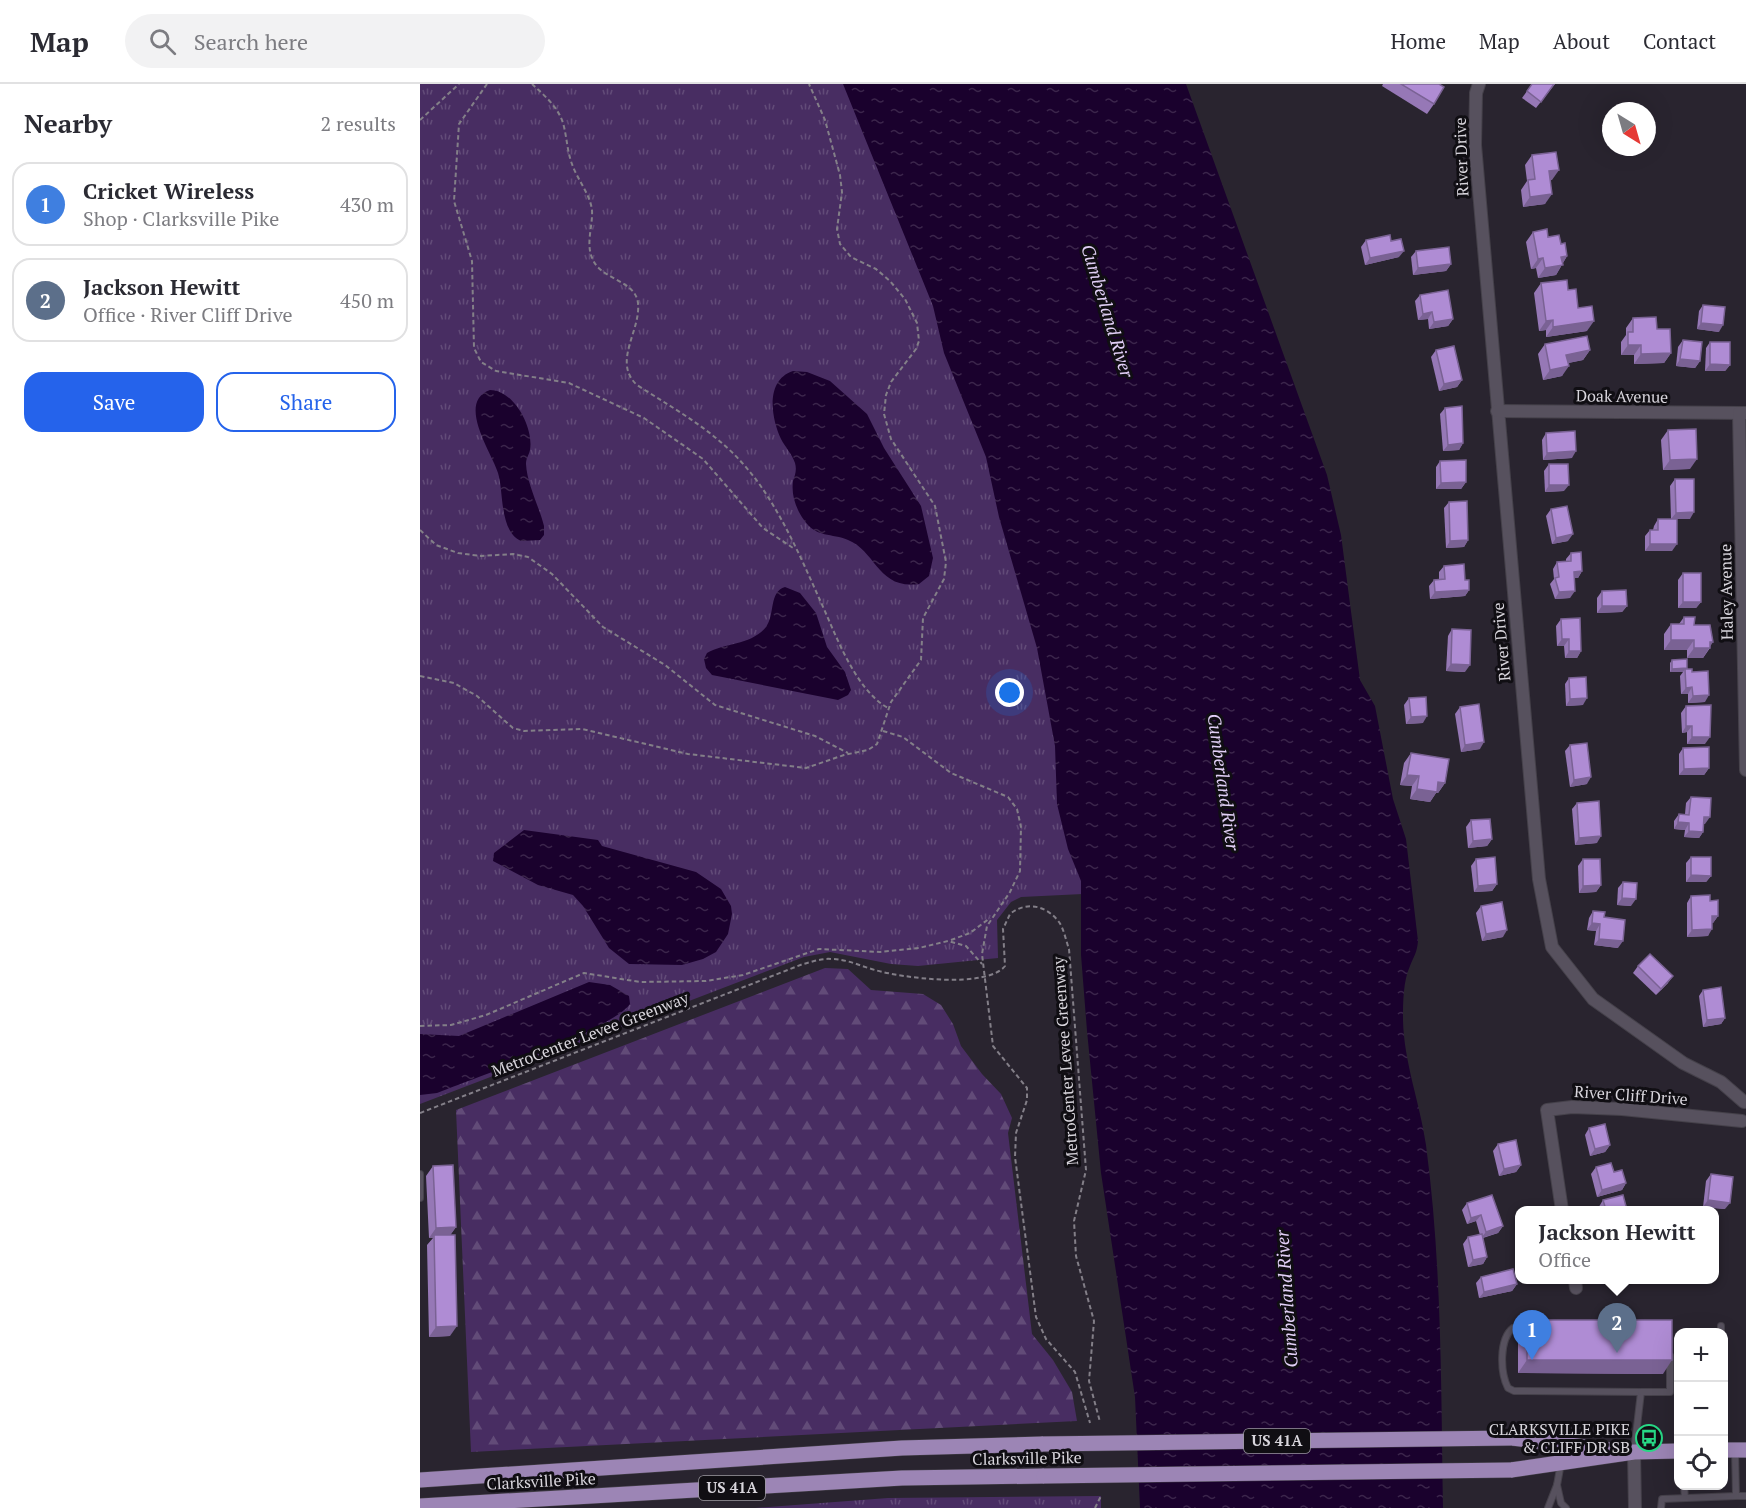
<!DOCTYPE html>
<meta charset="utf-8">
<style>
body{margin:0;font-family:"PT Serif",serif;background:#f2f2f3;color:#2b2b33}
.controls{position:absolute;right:18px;bottom:18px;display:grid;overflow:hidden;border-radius:12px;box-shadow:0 6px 24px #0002}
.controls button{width:54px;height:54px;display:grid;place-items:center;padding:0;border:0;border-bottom:2px solid #e1e1e2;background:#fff;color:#2b2b33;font:30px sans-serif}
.compass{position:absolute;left:1182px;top:18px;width:54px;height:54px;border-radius:50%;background:#fff;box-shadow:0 6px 24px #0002;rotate:143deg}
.you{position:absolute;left:590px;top:609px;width:21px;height:21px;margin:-15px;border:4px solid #fff;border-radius:50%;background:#1a73e8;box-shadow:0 0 0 9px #1a73e833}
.badge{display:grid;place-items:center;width:39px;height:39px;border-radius:50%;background:#2563eb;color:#fff;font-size:20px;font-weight:700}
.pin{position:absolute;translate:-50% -50px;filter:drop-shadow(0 2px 3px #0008)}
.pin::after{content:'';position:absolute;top:32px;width:21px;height:18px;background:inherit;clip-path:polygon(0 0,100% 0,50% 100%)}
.popup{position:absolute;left:1095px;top:1122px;width:204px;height:78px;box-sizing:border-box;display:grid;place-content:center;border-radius:12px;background:#fff;filter:drop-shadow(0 2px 4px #0005);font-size:20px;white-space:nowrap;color:#7c7c81}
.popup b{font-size:22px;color:#2b2b33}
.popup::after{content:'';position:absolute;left:50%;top:100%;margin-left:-12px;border:12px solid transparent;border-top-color:#fff}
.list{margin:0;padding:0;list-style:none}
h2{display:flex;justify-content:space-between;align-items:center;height:78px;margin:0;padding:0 24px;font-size:26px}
h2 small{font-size:20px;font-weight:400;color:#7c7c81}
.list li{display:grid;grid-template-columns:39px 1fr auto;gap:18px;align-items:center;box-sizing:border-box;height:84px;margin:0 12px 12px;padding:0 12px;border:2px solid #e1e1e2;border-radius:18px}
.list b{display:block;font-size:22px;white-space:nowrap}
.list p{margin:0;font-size:20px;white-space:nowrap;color:#7c7c81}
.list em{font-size:20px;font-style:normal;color:#7c7c81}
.actions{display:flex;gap:12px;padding:18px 24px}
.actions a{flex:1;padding:14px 0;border:2px solid #2563eb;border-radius:18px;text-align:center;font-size:21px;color:#2563eb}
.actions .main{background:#2563eb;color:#fff}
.icon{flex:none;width:33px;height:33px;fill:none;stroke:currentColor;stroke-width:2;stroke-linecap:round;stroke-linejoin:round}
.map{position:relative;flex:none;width:1326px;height:1424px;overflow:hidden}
header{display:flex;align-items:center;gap:36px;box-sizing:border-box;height:84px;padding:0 30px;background:#fff;border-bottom:2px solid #e1e1e2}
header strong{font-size:28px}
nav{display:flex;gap:33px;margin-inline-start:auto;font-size:21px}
.search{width:420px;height:54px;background:#f2f2f3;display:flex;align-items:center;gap:15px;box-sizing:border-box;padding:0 21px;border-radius:33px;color:#7c7c81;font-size:22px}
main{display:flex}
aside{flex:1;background:#fff}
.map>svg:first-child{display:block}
</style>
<header>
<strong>Map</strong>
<div class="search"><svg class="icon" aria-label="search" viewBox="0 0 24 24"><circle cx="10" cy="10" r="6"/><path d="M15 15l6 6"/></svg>Search here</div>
<nav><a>Home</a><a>Map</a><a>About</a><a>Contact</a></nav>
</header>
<main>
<aside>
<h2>Nearby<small>2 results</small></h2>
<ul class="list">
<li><span class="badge" style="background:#3f7fe0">1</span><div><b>Cricket Wireless</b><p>Shop · Clarksville Pike</p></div><em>430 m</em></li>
<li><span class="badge" style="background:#5c6f8a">2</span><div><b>Jackson Hewitt</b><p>Office · River Cliff Drive</p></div><em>450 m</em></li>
</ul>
<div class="actions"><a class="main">Save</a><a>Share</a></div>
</aside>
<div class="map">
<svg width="1326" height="1424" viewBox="0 0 1326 1424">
<defs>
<pattern id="grass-tufts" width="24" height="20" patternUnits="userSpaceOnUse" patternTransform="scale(1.5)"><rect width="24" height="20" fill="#482d62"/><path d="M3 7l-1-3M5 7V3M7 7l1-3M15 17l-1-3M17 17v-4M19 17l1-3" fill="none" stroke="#624b78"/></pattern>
<pattern id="forest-firs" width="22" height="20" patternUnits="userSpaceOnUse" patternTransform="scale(1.5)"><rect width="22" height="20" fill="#482d62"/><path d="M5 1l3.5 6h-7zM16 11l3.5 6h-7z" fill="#624b78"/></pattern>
<pattern id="water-ripples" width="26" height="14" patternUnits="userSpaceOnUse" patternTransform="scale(1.5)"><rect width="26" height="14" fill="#1a012d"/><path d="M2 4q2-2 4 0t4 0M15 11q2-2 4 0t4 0" fill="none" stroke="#3b254b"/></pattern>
</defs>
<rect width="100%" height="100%" fill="#29242f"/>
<g fill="url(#grass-tufts)">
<path d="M0,0H445L520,160L683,809L601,813L591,818L577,836L578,874L498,882L471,880L410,868L384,873L0,1020Z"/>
<path d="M681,1412V1424H335L468,1414Z"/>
</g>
<path fill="url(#forest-firs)" d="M405,884L428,885L451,906L503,910L521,921L533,940L541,962L562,990L581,1010L592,1034L588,1049L612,1250L633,1276L652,1308L657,1337L51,1368L36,1026Z"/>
<g fill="url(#water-ripples)">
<path d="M423,0H766L907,391L921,451L940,596L955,622L973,715L986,755L998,857C997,869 994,872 990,882C983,897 983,920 983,936C984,979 1000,1019 1006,1061C1022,1181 1021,1303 1023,1424H720L715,1313L681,1089L667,947L661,871V797L648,765L637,720L635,662L617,564L579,433L566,373L524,269L513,222Z"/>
<path d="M373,287L387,288L410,297L447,330L464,364L501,422L513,474L509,492L499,500C458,506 456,467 428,456C412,449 396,454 384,436C376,425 371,411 373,397C375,391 377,386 375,379C372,370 365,363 361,355C351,334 345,296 373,287Z"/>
<path d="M70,306C94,306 114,344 110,366C109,371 106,374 106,380C107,400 119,422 124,442V451L120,456L101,457C79,447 84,408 78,389C72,369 36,318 70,306Z"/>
<path d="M365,503L380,509L396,529L407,563L425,588L431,606L428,611L418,616L292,591L286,584L284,575L287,569C305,559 332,561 346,543C355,531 349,507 365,503Z"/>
<path d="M104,746L178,756L182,762L276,788L301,805L311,822L312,830L308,850L296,868L283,875L262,881L209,880L189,864L163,822L153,811L118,801L73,777L74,769Z"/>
<path d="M169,898L190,901L209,912L210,920C193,945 53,995 17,1009L0,1011V950L39,952Z"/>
</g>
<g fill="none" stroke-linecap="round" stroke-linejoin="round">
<defs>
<g id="service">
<path d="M0,1090V1114"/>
<path d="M1112,1241L1093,1244C1079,1255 1080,1288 1088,1304L1094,1307L1221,1308L1214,1368"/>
<path d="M1301,1242V1248"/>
<path d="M1221,1308H1250V1272"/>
<path d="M1137,1401L1141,1419L1146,1424"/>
<path d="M1264,1402L1265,1414"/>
<path d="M1316,1412H1326"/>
<path d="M1128,1424L1137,1401L1141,1379"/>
<path d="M1241,1424L1242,1415L1316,1412L1315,1367"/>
</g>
<g id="minor">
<path d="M1059,0L1056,9L1055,61L1119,795L1132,863L1173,915L1263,979L1301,998L1324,1018"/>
<path d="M1077,327L1325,329"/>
<path d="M1319,329L1326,686"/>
<path d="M1142,1126L1127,1026L1152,1023L1202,1025L1322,1037"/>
<path d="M1155,1196L1156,1204"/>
<path d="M1214,1368L1215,1424"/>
</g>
<g id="primary">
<path d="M1092,1354L1190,1366"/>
<path d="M1304,1366H1326"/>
<path d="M1091,1386L1214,1368L1258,1367"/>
<path d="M0,1396L482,1364L623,1360"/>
<path d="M0,1422L482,1394L624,1392"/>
</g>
</defs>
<use href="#service" stroke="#45414a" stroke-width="8"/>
<use href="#minor" stroke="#45414a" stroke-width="14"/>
<use href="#primary" stroke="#45414a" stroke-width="16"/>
<g stroke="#837f88" stroke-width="2" stroke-dasharray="4.5 3" stroke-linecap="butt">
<path d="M67,0L39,40L34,117L52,177L54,264L61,278L76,287L149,299L224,334L283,375L343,444L373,464"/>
<path d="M112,0C124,11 138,23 143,39C147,53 147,67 152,80C157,95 170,110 172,126C173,143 165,160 173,176C182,196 215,196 218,219C221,247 192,278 217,301C265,332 305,352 340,401C364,435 382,476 399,514C415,548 434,605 468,624"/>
<path d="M0,36L39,0"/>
<path d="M0,446L16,461L38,469L61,472L93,470L108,473L132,490L183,543L245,581L295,621L395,652L428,669"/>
<path d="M0,592L34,599L57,612L93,644L104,647L162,645L268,670L386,684L424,671L448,666L457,660L471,618L501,576L503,534L524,495L526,478L515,422L471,355L464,330L466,311L471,298L496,265L499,257L497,239L485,215L470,197L456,185L431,173L420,160L417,145L422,108L420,91L405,36L389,0"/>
<path d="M463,647L483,653L531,689L588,713L597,725L601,743L600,787L590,808L567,842L562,870L573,962L607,1004V1016L596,1049L595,1073L616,1233L626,1255L655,1288L670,1339"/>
<path d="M531,856L550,849L570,834"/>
<path d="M0,942L31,941L66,931L164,889L220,898L286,897L323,891L399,865L460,868L499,864L528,857L546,862L562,880"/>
<path d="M0,1029L383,880C392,878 402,874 411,875C427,875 440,882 455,886C482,894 567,905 585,882L583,845L590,830C606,817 626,821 639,838C644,845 646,857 649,865L666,1086L654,1137L656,1172L674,1237L669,1297L680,1338"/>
<path d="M675,1424L681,1412"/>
</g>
<use href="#service" stroke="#57515e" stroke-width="6"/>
<use href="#minor" stroke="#57515e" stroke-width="12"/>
<use href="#primary" stroke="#9c85b5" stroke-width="15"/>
<defs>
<g id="primary-bridge">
<path d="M623,1360L1092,1354"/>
<path d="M624,1392L1091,1386"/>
</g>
</defs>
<use href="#primary-bridge" stroke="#45414a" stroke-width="16" stroke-linecap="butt"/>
<use href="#primary-bridge" stroke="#9c85b5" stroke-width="15"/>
</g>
<g fill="#9678b6">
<path d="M963,0H1019L1014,20L1007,30L962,2Z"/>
<path d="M1112,0H1135L1116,24L1102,14Z"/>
<path d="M1112,71L1132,96H1131L1125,120L1103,123L1101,106L1107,97L1105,81Z"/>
<path d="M1113,148L1141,160L1147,172L1136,191L1118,194L1116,184L1111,185L1106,158Z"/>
<path d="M946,156L971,157L979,173L945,181L941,163Z"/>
<path d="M996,167L1031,180L1026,187L993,191L991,173Z"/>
<path d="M1121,199L1148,206L1158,224L1167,247L1126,253V246L1119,247L1114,209Z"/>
<path d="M1000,211L1033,235L1028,242L1009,245L1008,235L998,236L995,217Z"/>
<path d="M1283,221L1299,248L1277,245L1279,227Z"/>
<path d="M1213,234L1237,245L1251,269L1244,279L1214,280V271H1201V258L1206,251V244Z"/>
<path d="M1263,256L1280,277L1275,284L1256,282L1258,263Z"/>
<path d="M1290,258L1310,281L1305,287H1285L1286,264Z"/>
<path d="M1125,260L1170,266L1163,276L1148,279L1142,292L1123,296L1118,270Z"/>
<path d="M1016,266L1042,296L1037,303L1019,307L1011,273Z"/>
<path d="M1025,324L1043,359L1039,366L1023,367L1020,330Z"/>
<path d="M1248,346L1270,385L1243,386L1241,356Z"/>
<path d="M1126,349L1152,374L1123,376L1122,356Z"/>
<path d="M1020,377L1046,398L1041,405H1016V383Z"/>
<path d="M1129,380L1144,407L1125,408L1124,387Z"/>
<path d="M1255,395L1270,435H1257L1252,467H1225V452L1230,446H1233L1234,442L1238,435H1251L1250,402Z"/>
<path d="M1029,418L1048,456L1044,463L1026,464L1024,424Z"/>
<path d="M1131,425L1148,457L1132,460L1126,432Z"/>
<path d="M1151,469L1162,487L1158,494H1154L1150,514L1135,515L1130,500L1134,495L1133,485L1137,478L1146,477V475Z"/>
<path d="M1024,482L1045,496L1049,506L1045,512L1010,515L1009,502L1014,496L1019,495V488Z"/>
<path d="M1263,489L1281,518L1276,524H1258V496Z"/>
<path d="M1182,507L1207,522L1202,528L1177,529V514Z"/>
<path d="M1264,533L1274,541L1290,564L1283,574H1267V566H1244V550L1251,540H1259Z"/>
<path d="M1141,535L1161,567L1157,574H1145L1144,562H1137L1136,542Z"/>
<path d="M1032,545L1045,588L1026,587L1028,552Z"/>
<path d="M1252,576L1267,584L1272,588L1285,618L1268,619V610H1261L1260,592L1263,588H1250V579Z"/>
<path d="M1149,594L1163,621L1146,622L1145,600Z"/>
<path d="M989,614L1003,639L986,640L984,621Z"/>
<path d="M1266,622L1285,660H1267V648L1262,649L1261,629Z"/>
<path d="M1040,623L1060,665L1041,668L1035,630Z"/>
<path d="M1150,661L1167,700L1150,703L1145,667Z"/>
<path d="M1263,664L1289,684L1284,691H1259V670Z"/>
<path d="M991,669L1025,699L1018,709H1016L1010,718L990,715L992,702L980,701L984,679Z"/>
<path d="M1271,713L1285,740H1284L1283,748L1279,754L1264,753L1265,746L1254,745V737L1259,730H1265L1266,719Z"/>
<path d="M1157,719L1177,759L1155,761L1152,725Z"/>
<path d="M1051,736L1072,755L1067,762L1048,764L1046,743Z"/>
<path d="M1271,773L1291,792L1286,798H1266V779Z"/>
<path d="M1056,775L1077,800L1072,807L1054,808L1051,782Z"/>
<path d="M1163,775L1181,801L1176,808L1159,809L1158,782Z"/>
<path d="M1203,798L1211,822L1197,821L1198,804Z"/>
<path d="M1271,812L1290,817L1298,832L1293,839H1292L1288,852L1267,853V819Z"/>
<path d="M1061,822L1083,853L1062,857L1056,829Z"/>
<path d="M1173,827L1184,833L1198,864L1174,861L1176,847L1167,846L1169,834Z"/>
<path d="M1218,882L1248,899L1236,911L1213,889Z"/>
<path d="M1283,906L1305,934L1301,940L1283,943L1279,912Z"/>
<path d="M1169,1044L1190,1061L1185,1068L1170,1072L1165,1051Z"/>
<path d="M1078,1060L1101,1081L1096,1088L1079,1092L1073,1067Z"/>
<path d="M13,1082L36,1143L30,1151V1252L9,1253L7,1161L13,1154H9L6,1092Z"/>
<path d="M1176,1083L1194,1088L1206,1099L1202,1106L1177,1113L1171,1090Z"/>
<path d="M1291,1090L1305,1125L1283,1123L1286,1097Z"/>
<path d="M1183,1116L1207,1126H1177Z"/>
<path d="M1047,1119L1083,1142L1078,1149L1063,1154L1067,1173L1063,1180L1048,1183L1043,1160L1048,1153L1060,1151L1056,1137L1047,1140L1042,1126Z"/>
<path d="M1061,1193L1097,1200L1092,1207L1059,1214L1056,1199Z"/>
<path d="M1107,1236L1243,1290L1098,1289V1249Z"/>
</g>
<g fill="#7a6294">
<path d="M1139,86L1132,96L1122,97L1129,87Z"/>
<path d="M1132,110L1125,120L1103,123L1110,113Z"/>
<path d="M984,167L979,173L945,181L950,174Z"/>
<path d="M1147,172L1136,191L1118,194L1125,184L1141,173Z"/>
<path d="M1123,174L1116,184L1111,185L1118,175Z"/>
<path d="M1031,180L1026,187L993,191L998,184Z"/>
<path d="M1012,228L1008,235L998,236L1003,230Z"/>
<path d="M1033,235L1028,242L1009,245L1014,238Z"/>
<path d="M1133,236L1126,246L1119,247L1126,237Z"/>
<path d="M1174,237L1167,247L1126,253L1133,243Z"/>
<path d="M1281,239L1303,241L1299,248L1277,245Z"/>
<path d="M1208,261H1221L1214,271H1201Z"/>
<path d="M1170,266L1163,276L1139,281L1146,271Z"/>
<path d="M1251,269L1244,279L1214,280L1221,270Z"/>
<path d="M1260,275L1280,277L1275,284L1256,282Z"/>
<path d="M1290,280L1310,281L1305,287H1285Z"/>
<path d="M1149,282L1142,292L1123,296L1130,286Z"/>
<path d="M1042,296L1037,303L1019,307L1024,300Z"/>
<path d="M1043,359L1039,366L1023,367L1028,361Z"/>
<path d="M1156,367L1152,374L1123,376L1127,369Z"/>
<path d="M1277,375L1270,385L1243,386L1250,376Z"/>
<path d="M1046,398L1041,405H1016L1021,399Z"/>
<path d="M1129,401H1149L1144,407L1125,408Z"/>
<path d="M1274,428L1270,435H1251L1256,429Z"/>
<path d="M1153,450L1148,457L1132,460L1136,454Z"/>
<path d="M1048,456L1044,463L1026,464L1030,457Z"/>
<path d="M1230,460H1257L1252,467H1225Z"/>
<path d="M1162,487L1158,494H1149L1154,488Z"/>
<path d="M1049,506L1045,512L1010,515L1015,508Z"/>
<path d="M1155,507L1150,514L1135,515L1139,508Z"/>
<path d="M1263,518H1281L1276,524H1258Z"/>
<path d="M1182,522H1207L1202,528L1177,529Z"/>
<path d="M1142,555H1149L1144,562H1137Z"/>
<path d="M1251,556H1274L1267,566H1244Z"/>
<path d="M1290,558H1293L1283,574H1267L1274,564Z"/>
<path d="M1149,567H1161L1157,574H1145Z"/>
<path d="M1031,580L1050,581L1045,588L1026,587Z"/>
<path d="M1267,584L1265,585L1263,588H1250L1252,585Z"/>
<path d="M1272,603L1268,610H1261L1266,604Z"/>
<path d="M1289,611L1285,618L1268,619L1273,612Z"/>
<path d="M1167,614L1163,621L1146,622L1150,615Z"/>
<path d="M1007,632L1003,639L986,640L991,633Z"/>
<path d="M1266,642H1272L1267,648L1262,649Z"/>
<path d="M1272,653H1290L1285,660H1267Z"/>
<path d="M1064,658L1060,665L1041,668L1045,661Z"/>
<path d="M1289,684L1284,691H1259L1264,685Z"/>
<path d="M987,691L999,692L992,702L980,701Z"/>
<path d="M1171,693L1167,700L1150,703L1154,696Z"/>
<path d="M1018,698L1025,699L1018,709H1016L1010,718L990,715L997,705Z"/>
<path d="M1284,733H1290L1285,740L1280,739Z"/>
<path d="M1258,738L1269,739L1265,746L1254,745Z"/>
<path d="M1269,747L1283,748L1279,754L1264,753Z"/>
<path d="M1181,752L1177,759L1155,761L1159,754Z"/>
<path d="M1072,755L1067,762L1048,764L1053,757Z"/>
<path d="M1271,791L1291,792L1286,798H1266Z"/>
<path d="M1077,800L1072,807L1054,808L1058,802Z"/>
<path d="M1181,801L1176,808L1159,809L1163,802Z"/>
<path d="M1202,814L1216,815L1211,822L1197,821Z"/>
<path d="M1292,832H1298L1293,839H1287Z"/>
<path d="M1172,839L1180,840L1176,847L1167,846Z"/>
<path d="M1292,845L1288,852L1267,853L1272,846Z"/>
<path d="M1087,846L1083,853L1062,857L1066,850Z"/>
<path d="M1179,855L1203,857L1198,864L1174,861Z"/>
<path d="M1253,892L1248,899L1236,911L1241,905Z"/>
<path d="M1305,934L1301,940L1283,943L1287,936Z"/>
<path d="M1190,1061L1185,1068L1170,1072L1175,1065Z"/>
<path d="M1101,1081L1096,1088L1079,1092L1084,1085Z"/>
<path d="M1206,1099L1202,1106L1177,1113L1182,1106Z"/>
<path d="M1288,1116L1310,1119L1305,1125L1283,1123Z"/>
<path d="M1061,1131L1056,1137L1047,1140L1051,1134Z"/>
<path d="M1083,1142L1078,1149L1061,1154L1066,1148Z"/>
<path d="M36,1143L29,1153L14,1151L13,1154H9L16,1144Z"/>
<path d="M1067,1173L1063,1180L1048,1183L1053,1176Z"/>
<path d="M1097,1200L1092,1207L1059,1214L1064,1208Z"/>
<path d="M37,1242L30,1252L9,1253L16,1243Z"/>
<path d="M1107,1276H1252L1243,1290L1098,1289Z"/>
</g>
<g fill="#af8cd4" stroke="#7a6294" stroke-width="1.5">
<path d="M981,0H1019L1024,3L1014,20Z"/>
<path d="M1112,0H1134L1121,18L1107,7Z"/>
<path d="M1136,68L1139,86L1129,87L1132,110L1110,113L1108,96L1115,95L1112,71Z"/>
<path d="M1127,145L1128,153L1139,151L1141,160L1145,159L1147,172L1141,173L1143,181L1125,184L1123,174L1118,175L1113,148Z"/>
<path d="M970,151L971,157L981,155L984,167L950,174L946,156Z"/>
<path d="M1029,163L1031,180L998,184L996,167Z"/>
<path d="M1147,196L1148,206L1156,205L1158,224L1172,222L1174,237L1133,243V236L1126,237L1121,199Z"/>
<path d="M1028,206L1033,235L1014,238L1012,228L1003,230L1000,211Z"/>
<path d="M1283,221L1305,223L1303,241L1281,239Z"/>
<path d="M1236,233L1237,245H1250L1251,269L1221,270V261H1208V248H1213V234Z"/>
<path d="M1167,252L1170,266L1146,271L1149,282L1130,286L1125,260Z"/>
<path d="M1263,256L1282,258L1280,277L1260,275Z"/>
<path d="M1290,258H1310V281L1290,280Z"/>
<path d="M1034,262L1042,296L1024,300L1016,266Z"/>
<path d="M1042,322L1043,359L1028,361L1025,324Z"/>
<path d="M1276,345L1277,375L1250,376L1248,346Z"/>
<path d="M1155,347L1156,367L1127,369L1126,349Z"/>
<path d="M1046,376V398L1021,399L1020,377Z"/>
<path d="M1129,380H1148L1149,401H1129Z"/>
<path d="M1255,395H1274V428L1256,429Z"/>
<path d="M1047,417L1048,456L1030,457L1029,418Z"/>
<path d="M1147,422L1153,450L1136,454L1131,425Z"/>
<path d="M1238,435H1257V460H1230V446H1238Z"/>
<path d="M1161,468L1162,487L1154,488L1155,507L1139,508L1135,494L1139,493L1137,478L1151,477V469Z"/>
<path d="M1044,480L1045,496H1049V506L1015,508L1014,496L1025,495L1024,482Z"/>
<rect x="1263" y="489" width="18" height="29"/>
<path d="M1206,506L1207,522H1182V507Z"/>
<path d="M1264,533H1275L1274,541H1290L1293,558H1290V564H1274V556H1251V540H1264Z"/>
<path d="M1160,534L1161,567H1149V555H1142L1141,535Z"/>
<path d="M1032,545L1051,546L1050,581L1031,580Z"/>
<path d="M1267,575V584L1252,585V576Z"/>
<path d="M1265,585H1272V588L1288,587L1289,611L1273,612L1272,603L1266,604Z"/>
<path d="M1166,593L1167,614L1150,615L1149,594Z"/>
<path d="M1006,613L1007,632L991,633L989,614Z"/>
<path d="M1059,620L1064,658L1045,661L1040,623Z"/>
<path d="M1291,621L1290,653H1272V642H1266V622Z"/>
<path d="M1167,659L1171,693L1154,696L1150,661Z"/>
<path d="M1289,663V684L1264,685L1263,664Z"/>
<path d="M991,669L1029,675L1025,699L1018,698L1017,708L997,705L999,692L987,691Z"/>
<path d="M1271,713L1291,714L1290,733H1284L1283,748L1269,747V739L1258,738L1259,730L1269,731Z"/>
<path d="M1179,717L1181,752L1159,754L1157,719Z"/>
<path d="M1070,735L1072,755L1053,757L1051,736Z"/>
<path d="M1075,773L1077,800L1058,802L1056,775Z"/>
<path d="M1271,773H1291V792L1271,791Z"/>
<path d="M1163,775H1180L1181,801L1163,802Z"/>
<path d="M1203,798L1217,799L1216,815L1202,814Z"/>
<path d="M1290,811V817L1298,816V832H1292V845L1272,846L1271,812Z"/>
<path d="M1082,818L1087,846L1066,850L1061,822Z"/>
<path d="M1173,827L1185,828L1184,833L1205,836L1203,857L1179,855L1180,840L1172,839Z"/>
<path d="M1230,870L1253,892L1241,905L1218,882Z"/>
<path d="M1301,903L1305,934L1287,936L1283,906Z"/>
<path d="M1185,1040L1190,1061L1175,1065L1169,1044Z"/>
<path d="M1096,1056L1101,1081L1084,1085L1078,1060Z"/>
<path d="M1191,1079L1194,1088L1202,1086L1206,1099L1182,1106L1176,1083Z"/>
<path d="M33,1081L36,1143L16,1144L13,1082Z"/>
<path d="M1291,1090L1313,1093L1310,1119L1288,1116Z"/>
<path d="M1072,1111L1083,1142L1066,1148L1061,1131L1051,1134L1047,1119Z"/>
<path d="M1203,1111L1207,1126H1186L1183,1116Z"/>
<path d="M1062,1150L1067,1173L1053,1176L1048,1153Z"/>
<path d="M14,1151H35L37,1242L16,1243Z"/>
<path d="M1093,1185L1097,1200L1064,1208L1061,1193Z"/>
<rect x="1107" y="1236" width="145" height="40"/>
</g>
<defs>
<symbol id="bus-ring" viewBox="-11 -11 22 22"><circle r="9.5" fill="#100e13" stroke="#27d885" stroke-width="1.5"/><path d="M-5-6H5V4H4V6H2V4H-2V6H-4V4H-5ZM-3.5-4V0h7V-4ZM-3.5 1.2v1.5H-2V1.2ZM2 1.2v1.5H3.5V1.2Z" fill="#27d885"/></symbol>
</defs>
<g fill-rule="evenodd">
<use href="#bus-ring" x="1214" y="1339" width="30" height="30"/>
</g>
<g text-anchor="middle" stroke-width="6" stroke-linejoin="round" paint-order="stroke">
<g fill="#100e13" stroke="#9c99a0" stroke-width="1.5">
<rect x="824" y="1345" width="66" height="24" rx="4.5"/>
<rect x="279" y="1392" width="66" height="24" rx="4.5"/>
</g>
<g font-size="15" font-weight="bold" fill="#d8d5dc">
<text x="857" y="1362">US 41A</text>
<text x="312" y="1409">US 41A</text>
</g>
<g font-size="16" fill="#d8d5dc" stroke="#100e13">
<text transform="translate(1041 73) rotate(-92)" y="6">River Drive</text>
<text transform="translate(1202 312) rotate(1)" y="6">Doak Avenue</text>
<text transform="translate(1306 508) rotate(-91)" y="6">Haley Avenue</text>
<text transform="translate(1081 558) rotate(-95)" y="6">River Drive</text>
<text transform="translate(170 950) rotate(-21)" y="6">MetroCenter Levee Greenway</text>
<text transform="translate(645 977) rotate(-94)" y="6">MetroCenter Levee Greenway</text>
<text transform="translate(1211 1011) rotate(4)" y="6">River Cliff Drive</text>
<text transform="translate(607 1374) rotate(-1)" y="6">Clarksville Pike</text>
<text transform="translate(121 1397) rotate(-3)" y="6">Clarksville Pike</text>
</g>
<g font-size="16" fill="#d8d5dc" stroke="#100e13" text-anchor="end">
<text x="1210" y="1351">CLARKSVILLE PIKE<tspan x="1210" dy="18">&amp; CLIFF DR SB</tspan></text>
</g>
<g font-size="18" font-style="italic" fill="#e1cff6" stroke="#100e13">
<text transform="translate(687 227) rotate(73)" y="6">Cumberland River</text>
<text transform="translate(803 698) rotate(82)" y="6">Cumberland River</text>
<text transform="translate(867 1215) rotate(-94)" y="6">Cumberland River</text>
</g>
</g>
</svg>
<div class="controls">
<button>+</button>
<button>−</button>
<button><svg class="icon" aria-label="locate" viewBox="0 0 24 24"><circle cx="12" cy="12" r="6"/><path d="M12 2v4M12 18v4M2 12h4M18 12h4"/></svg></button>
</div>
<svg class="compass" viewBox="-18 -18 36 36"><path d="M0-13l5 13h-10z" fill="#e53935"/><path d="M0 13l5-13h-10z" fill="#7c7c81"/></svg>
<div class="you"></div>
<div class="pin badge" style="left:1112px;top:1276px;background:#3f7fe0">1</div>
<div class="pin badge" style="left:1197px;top:1269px;background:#5c6f8a">2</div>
<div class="popup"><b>Jackson Hewitt</b>Office</div>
</div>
</main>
